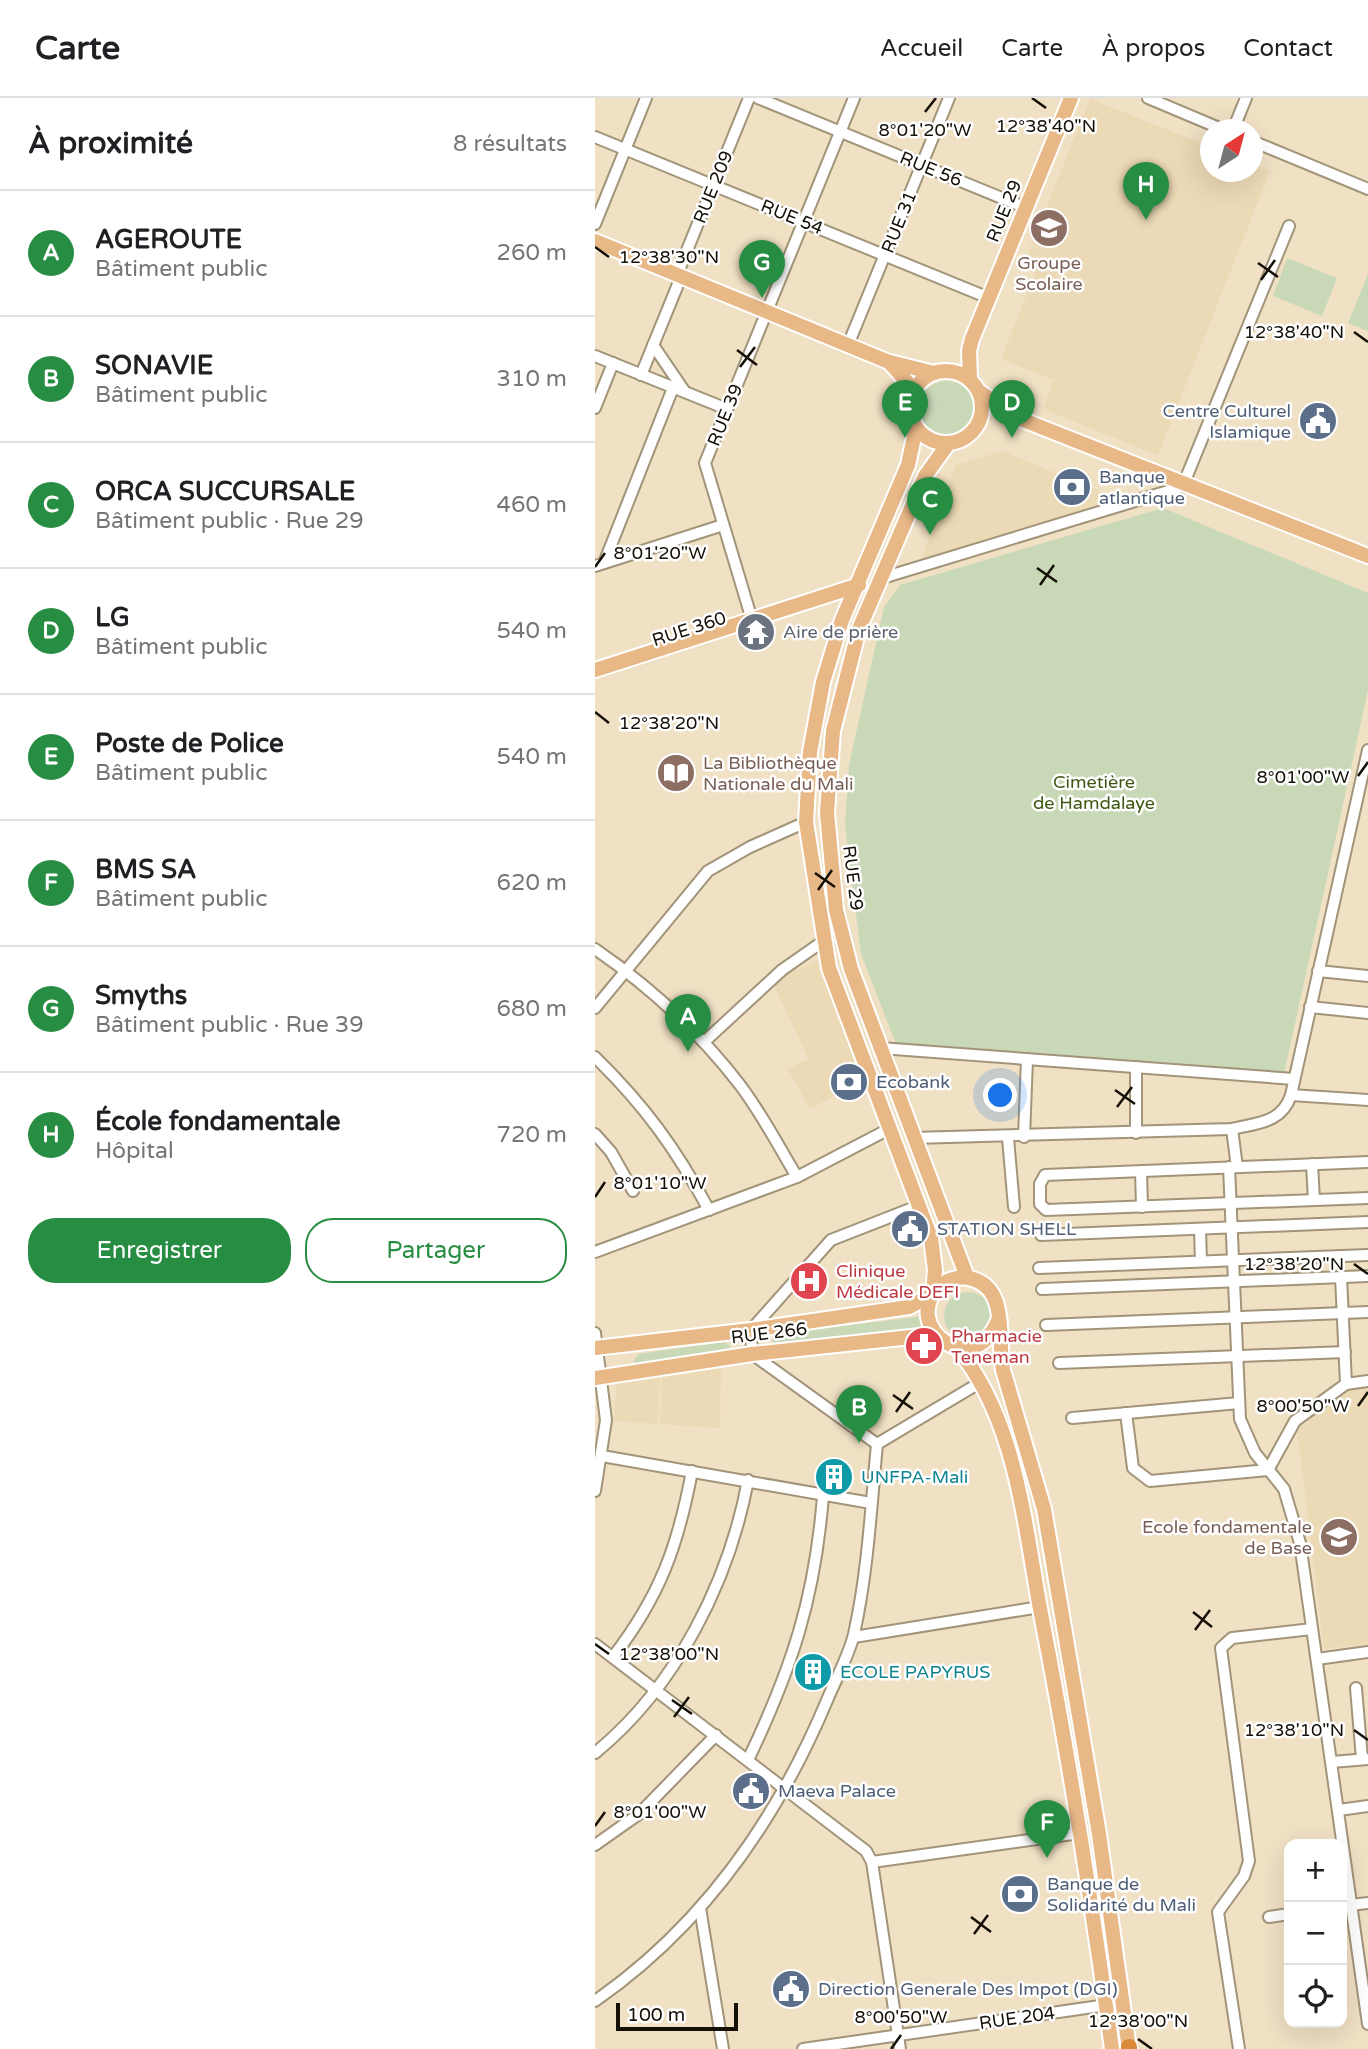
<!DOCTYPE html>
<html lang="fr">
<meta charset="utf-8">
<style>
body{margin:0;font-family:"Varela Round",sans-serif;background:#f6f6f6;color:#202124}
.controls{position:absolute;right:21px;bottom:21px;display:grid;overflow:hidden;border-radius:14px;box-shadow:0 7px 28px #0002}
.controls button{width:63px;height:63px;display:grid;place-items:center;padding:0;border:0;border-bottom:2px solid #e0e0e0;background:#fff;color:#202124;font:35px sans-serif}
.compass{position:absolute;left:605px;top:21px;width:63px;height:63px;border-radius:50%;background:#fff;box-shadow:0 7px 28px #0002;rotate:36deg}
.scale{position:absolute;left:21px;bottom:18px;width:122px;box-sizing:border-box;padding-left:7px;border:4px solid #151006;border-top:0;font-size:19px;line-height:24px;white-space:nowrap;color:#151006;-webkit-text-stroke:5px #fff;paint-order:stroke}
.you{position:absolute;left:406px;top:998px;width:24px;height:24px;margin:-18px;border:5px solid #fff;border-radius:50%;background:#1a73e8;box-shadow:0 0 0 10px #1a73e833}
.badge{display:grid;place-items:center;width:46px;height:46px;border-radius:50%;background:#278d42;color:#fff;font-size:23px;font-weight:700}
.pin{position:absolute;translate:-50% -58px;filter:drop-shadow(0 2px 4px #0008)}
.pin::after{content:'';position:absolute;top:37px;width:24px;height:21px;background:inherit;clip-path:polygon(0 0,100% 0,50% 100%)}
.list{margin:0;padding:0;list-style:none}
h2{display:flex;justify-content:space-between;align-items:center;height:91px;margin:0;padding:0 28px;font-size:30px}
h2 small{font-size:23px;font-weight:400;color:#757577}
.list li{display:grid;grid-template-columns:46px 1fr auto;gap:21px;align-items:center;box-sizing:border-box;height:126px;padding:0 28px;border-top:2px solid #e0e0e0}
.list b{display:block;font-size:26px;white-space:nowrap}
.list p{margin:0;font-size:23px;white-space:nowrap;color:#757577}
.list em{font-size:23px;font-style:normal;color:#757577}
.actions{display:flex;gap:14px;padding:21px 28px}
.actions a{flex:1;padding:16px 0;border:2px solid #278d42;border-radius:28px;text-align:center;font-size:24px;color:#278d42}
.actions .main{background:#278d42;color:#fff}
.icon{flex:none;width:38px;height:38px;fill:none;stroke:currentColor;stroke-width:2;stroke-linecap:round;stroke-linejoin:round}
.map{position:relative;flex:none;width:773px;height:1951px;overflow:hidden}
header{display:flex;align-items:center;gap:42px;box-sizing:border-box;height:98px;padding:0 35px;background:#fff;border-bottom:2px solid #e0e0e0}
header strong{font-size:33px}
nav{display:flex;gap:38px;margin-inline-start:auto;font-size:24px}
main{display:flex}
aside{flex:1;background:#fff}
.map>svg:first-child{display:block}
</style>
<header>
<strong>Carte</strong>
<nav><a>Accueil</a><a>Carte</a><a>À propos</a><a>Contact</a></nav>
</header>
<main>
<aside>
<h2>À proximité<small>8 résultats</small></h2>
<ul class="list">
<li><span class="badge">A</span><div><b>AGEROUTE</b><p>Bâtiment public</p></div><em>260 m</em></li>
<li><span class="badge">B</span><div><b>SONAVIE</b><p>Bâtiment public</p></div><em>310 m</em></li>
<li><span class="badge">C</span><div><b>ORCA SUCCURSALE</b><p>Bâtiment public · Rue 29</p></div><em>460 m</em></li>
<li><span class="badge">D</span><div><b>LG</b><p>Bâtiment public</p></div><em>540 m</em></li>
<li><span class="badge">E</span><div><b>Poste de Police</b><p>Bâtiment public</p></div><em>540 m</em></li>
<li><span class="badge">F</span><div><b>BMS SA</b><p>Bâtiment public</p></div><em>620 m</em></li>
<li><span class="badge">G</span><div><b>Smyths</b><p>Bâtiment public · Rue 39</p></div><em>680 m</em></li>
<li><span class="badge">H</span><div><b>École fondamentale</b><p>Hôpital</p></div><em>720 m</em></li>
</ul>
<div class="actions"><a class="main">Enregistrer</a><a>Partager</a></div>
</aside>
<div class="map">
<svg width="773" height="1951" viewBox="0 0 773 1951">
<rect width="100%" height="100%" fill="#f0e0c4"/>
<g fill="#ecd9b5">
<path d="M495,1L615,49V74H657L658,66L675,73L563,357L448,311L459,282L406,261L440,176L427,170Z"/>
<path d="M407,353L531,404L325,464L361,367Z"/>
<path d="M227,860L270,981L215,1011L193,971L214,961L177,884Z"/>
<path d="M126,1270L125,1330L65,1326L67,1275Z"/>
<path d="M65,1276L63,1326L19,1323L22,1282Z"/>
<path d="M773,1289V1546L729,1551L702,1332L753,1292Z"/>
</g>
<g fill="#c9d9b8">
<path d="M692,160L742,180L727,218L678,198Z"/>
<path d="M773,176V233L753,225Z"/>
<circle cx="352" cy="312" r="29"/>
<path d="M568,410L773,495V592L689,976L301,946L266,856L250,726L254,667L289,509L305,487Z"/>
<circle cx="373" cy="1218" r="24"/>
<path d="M329,1218L330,1231L185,1249L178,1245L177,1241L184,1236Z"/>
<path d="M129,1244L135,1248L132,1255L40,1268L38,1264L43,1256Z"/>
</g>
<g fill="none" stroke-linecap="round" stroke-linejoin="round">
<defs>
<g id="minor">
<path d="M163,0L431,110"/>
<path d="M553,0L629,32"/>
<path d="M638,32L651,0"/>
<path d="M0,39L394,200"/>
<path d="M657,43L773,91"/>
<path d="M0,126L51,0"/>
<path d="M82,177L154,0"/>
<path d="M58,247L90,294"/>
<path d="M253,247L354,0"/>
<path d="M0,258L132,311"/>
<path d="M46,277L86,179"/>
<path d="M0,310L18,265"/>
<path d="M589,385L694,128"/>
<path d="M9,465L78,290"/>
<path d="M0,468L128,427"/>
<path d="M284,481L593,387"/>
<path d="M157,522L110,365L259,0"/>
<path d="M0,851C54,888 105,935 145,987C167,1016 184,1049 202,1079"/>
<path d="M723,873L773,878"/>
<path d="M715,909L773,915"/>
<path d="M0,910L113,773L155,749L211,724"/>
<path d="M109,944L187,872L227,844"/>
<path d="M285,950L699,981"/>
<path d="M0,959C50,1008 81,1051 114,1112"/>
<path d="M541,969V1035"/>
<path d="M696,997L773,1002"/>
<path d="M637,1031L642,1069"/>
<path d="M0,1036L16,1054L38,1093"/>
<path d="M429,1039L432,961"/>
<path d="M318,1040L637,1031C662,1025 687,1025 696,997L773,652"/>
<path d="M413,1040L419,1109"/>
<path d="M773,1064L450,1077L445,1086V1106L451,1112L773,1100"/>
<path d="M717,1066L719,1102"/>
<path d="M634,1069L645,1321L660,1355L689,1391L705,1445L773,1926"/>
<path d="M546,1073L547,1109"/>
<path d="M605,1131L606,1163"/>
<path d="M446,1137L773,1124"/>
<path d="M0,1154L202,1079L294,1031"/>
<path d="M444,1170L773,1157"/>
<path d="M746,1179L751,1286"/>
<path d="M447,1191L773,1178"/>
<path d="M451,1227L773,1214"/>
<path d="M0,1235L11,1322L0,1393"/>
<path d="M464,1265L750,1254"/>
<path d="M531,1315L538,1370L555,1383L673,1372L700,1323L751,1286L773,1283"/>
<path d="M477,1320L644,1305"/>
<path d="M282,1346L157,1256L156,1232L236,1142L323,1108"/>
<path d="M282,1346L386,1284"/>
<path d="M7,1358L276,1405"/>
<path d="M259,1539L445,1509"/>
<path d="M0,1546L271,1753L277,1764L305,1951"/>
<path d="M18,1559C65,1498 83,1448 97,1373"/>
<path d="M722,1561L773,1554"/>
<path d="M761,1590L767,1661"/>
<path d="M0,1655C81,1589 134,1484 153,1382"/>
<path d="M153,1662C197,1570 220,1500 228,1398"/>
<path d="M737,1664L773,1661"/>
<path d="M744,1712L773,1708"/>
<path d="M0,1747L44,1716L121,1637"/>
<path d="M277,1764L485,1735"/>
<path d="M747,1808L773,1805"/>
<path d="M105,1810L128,1951"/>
<path d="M674,1819L694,1816"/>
<path d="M0,1903C108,1828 183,1720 233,1600C242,1579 254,1557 259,1536C273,1473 276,1409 282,1346"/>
<path d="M208,1951L512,1907"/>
<path d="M644,1951L623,1814L649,1778L654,1763L626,1550L637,1540L717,1531"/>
</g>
<g id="major">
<path d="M0,143L294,264L313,285L315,304"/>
<path d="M295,264L339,275"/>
<circle cx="351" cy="309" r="36"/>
<path d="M375,281L374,253L377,241L476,0"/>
<path d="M385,294L423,320L773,458"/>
<path d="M318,325L319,339L313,367L247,522L228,584L215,654L211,724L234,870L336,1140L340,1172L338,1196"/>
<path d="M353,346L330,378L264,531L238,633L232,715L241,812L256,871L372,1179"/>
<path d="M0,572L264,487"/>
<path d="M404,1220C380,1286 304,1228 344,1189C351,1182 363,1178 373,1180C415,1187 402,1241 408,1272L449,1411L504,1736L534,1951"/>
<path d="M0,1250L156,1232L314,1209L338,1196"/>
<path d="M362,1250C422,1323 429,1426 446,1516C474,1660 497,1805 517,1951"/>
<path d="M0,1280L157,1256L325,1238L345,1244"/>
</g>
<path id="highway" d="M534,1949V1951"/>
</defs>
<use href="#minor" stroke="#a29479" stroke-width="14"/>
<use href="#major" stroke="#fff" stroke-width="18"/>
<use href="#highway" stroke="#fff" stroke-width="19"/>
<use href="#minor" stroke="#fff" stroke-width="10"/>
<use href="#major" stroke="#e8b887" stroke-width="14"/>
<use href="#highway" stroke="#d98937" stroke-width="16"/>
</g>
<path fill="none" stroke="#151006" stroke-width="2.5" d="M437,0L451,10M330,14L341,0M0,149L14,159M663,165L683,179M666,182L680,162M759,234L773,244M142,252L162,267M145,269L160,249M0,469L10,455M442,470L462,484M445,487L459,467M0,614L14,625M763,678L773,664M220,775L240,789M223,792L237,772M520,992L540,1006M522,1009L537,989M0,1099L10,1084M759,1166L773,1176M298,1297L318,1311M763,1308L773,1294M301,1314L315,1294M598,1514L617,1529M600,1532L615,1512M0,1546L14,1556M77,1602L97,1616M79,1619L94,1599M759,1632L773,1642M0,1728L10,1714M376,1819L396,1834M379,1836L393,1817M543,1941L557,1951M296,1951L306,1937"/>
<defs>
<symbol id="school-disc" viewBox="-11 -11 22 22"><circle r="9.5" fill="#8d6e63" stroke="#fff"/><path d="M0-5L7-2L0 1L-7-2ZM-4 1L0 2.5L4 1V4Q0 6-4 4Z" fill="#fff"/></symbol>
<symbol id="civic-disc" viewBox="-11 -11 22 22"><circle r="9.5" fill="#5c6f8a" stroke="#fff"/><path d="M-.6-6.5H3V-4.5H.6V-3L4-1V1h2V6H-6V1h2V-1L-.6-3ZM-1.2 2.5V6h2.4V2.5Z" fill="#fff"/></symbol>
<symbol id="bank-disc" viewBox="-11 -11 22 22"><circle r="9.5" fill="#5c6f8a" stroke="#fff"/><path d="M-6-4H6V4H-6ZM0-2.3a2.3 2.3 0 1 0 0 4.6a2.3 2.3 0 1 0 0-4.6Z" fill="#fff"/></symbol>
<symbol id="temple-disc" viewBox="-11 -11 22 22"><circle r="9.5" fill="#6b7280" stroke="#fff"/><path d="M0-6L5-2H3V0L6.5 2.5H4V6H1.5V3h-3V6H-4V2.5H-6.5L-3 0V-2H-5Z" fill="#fff"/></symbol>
<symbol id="library-disc" viewBox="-11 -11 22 22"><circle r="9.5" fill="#8d6e63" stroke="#fff"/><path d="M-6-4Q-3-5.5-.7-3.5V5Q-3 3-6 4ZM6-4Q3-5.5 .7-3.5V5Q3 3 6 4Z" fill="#fff"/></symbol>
<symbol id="hospital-disc" viewBox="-11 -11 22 22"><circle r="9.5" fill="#e0444e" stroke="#fff"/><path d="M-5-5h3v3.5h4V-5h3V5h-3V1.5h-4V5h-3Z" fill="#fff"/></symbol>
<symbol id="pharmacy-disc" viewBox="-11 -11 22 22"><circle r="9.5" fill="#e0444e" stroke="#fff"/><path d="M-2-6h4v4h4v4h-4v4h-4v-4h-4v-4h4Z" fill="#fff"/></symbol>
<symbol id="building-disc" viewBox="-11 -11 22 22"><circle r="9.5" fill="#0f9aa8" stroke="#fff"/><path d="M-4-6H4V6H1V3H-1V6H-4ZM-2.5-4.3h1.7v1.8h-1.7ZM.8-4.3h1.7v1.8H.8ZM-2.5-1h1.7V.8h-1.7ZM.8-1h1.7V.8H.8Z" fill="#fff"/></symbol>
</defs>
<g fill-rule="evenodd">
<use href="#school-disc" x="432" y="108" width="44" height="44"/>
<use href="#civic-disc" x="701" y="301" width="44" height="44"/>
<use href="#bank-disc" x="455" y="367" width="44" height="44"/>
<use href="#temple-disc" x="139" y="512" width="44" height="44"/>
<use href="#library-disc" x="59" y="653" width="44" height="44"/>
<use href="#bank-disc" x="232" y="962" width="44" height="44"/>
<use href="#civic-disc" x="293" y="1109" width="44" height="44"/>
<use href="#hospital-disc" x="192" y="1161" width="44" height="44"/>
<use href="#pharmacy-disc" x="307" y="1226" width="44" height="44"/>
<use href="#building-disc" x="217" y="1357" width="44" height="44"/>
<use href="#school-disc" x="722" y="1417" width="44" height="44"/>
<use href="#building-disc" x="196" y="1552" width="44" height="44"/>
<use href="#civic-disc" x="134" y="1671" width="44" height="44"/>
<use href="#bank-disc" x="403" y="1774" width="44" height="44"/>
<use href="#civic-disc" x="174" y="1869" width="44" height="44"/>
</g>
<g text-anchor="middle" stroke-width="5" stroke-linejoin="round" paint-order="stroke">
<g font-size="18" fill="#151006" stroke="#fff">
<text transform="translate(336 71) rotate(22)" y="6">RUE 56</text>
<text transform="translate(118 89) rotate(-68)" y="6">RUE 209</text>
<text transform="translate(409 113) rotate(-68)" y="6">RUE 29</text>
<text transform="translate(197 119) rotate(22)" y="6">RUE 54</text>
<text transform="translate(304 124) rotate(-68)" y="6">RUE 31</text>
<text transform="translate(130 317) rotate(-68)" y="6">RUE 39</text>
<text transform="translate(94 531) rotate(-18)" y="6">RUE 360</text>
<text transform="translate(258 780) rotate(83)" y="6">RUE 29</text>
<text transform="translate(174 1235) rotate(-7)" y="6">RUE 266</text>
<text transform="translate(422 1920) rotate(-8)" y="6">RUE 204</text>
</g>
<g font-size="18" fill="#785e54" stroke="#fff">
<text x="454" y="171">Groupe<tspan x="454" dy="21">Scolaire</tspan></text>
<text x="108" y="671" text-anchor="start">La Bibliothèque<tspan x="108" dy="21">Nationale du Mali</tspan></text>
<text x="717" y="1435" text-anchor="end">Ecole fondamentale<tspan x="717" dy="21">de Base</tspan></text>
</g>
<g font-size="18" fill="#4e5e75" stroke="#fff" text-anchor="start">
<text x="696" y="319" text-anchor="end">Centre Culturel<tspan x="696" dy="21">Islamique</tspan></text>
<text x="504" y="385">Banque<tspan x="504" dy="21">atlantique</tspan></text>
<text x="281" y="990">Ecobank</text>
<text x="342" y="1137">STATION SHELL</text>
<text x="183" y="1699">Maeva Palace</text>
<text x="452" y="1792">Banque de<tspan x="452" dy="21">Solidarité du Mali</tspan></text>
<text x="223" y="1897">Direction Generale Des Impot (DGI)</text>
</g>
<g font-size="18" fill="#5b616d" stroke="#fff" text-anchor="start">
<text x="188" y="540">Aire de prière</text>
</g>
<g font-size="18" fill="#3e5812" stroke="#fff">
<text x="499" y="690">Cimetière<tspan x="499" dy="21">de Hamdalaye</tspan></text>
</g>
<g font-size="18" fill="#be3a42" stroke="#fff" text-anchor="start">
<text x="241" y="1179">Clinique<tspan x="241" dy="21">Médicale DEFI</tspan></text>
<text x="356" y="1244">Pharmacie<tspan x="356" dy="21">Teneman</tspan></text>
</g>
<g font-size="18" fill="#0d838f" stroke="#fff" text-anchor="start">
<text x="266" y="1385">UNFPA-Mali</text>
<text x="245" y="1580">ECOLE PAPYRUS</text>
</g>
</g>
<g font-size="18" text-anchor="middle" fill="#151006" stroke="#fff" stroke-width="5" stroke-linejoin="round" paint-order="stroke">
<text x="451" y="34">12°38'40"N</text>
<text x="330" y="38">8°01'20"W</text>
<text x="74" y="165">12°38'30"N</text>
<text x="699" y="240">12°38'40"N</text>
<text x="65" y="461">8°01'20"W</text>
<text x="74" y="631">12°38'20"N</text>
<text x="708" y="685">8°01'00"W</text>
<text x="65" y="1091">8°01'10"W</text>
<text x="699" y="1172">12°38'20"N</text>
<text x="708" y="1314">8°00'50"W</text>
<text x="74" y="1562">12°38'00"N</text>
<text x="699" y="1638">12°38'10"N</text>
<text x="65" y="1720">8°01'00"W</text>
<text x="306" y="1925">8°00'50"W</text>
<text x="543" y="1929">12°38'00"N</text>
</g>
</svg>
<div class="controls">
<button>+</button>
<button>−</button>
<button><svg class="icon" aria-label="locate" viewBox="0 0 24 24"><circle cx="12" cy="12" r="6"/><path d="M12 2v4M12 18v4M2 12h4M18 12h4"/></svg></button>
</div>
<svg class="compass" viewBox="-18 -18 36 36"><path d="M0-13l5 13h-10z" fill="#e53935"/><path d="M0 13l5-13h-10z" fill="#757577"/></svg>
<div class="scale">100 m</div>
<div class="you"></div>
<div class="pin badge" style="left:93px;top:954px">A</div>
<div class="pin badge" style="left:264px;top:1345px">B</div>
<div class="pin badge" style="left:335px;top:437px">C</div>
<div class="pin badge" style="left:417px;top:340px">D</div>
<div class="pin badge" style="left:310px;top:340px">E</div>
<div class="pin badge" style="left:452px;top:1760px">F</div>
<div class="pin badge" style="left:167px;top:200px">G</div>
<div class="pin badge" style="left:551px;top:122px">H</div>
</div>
</main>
